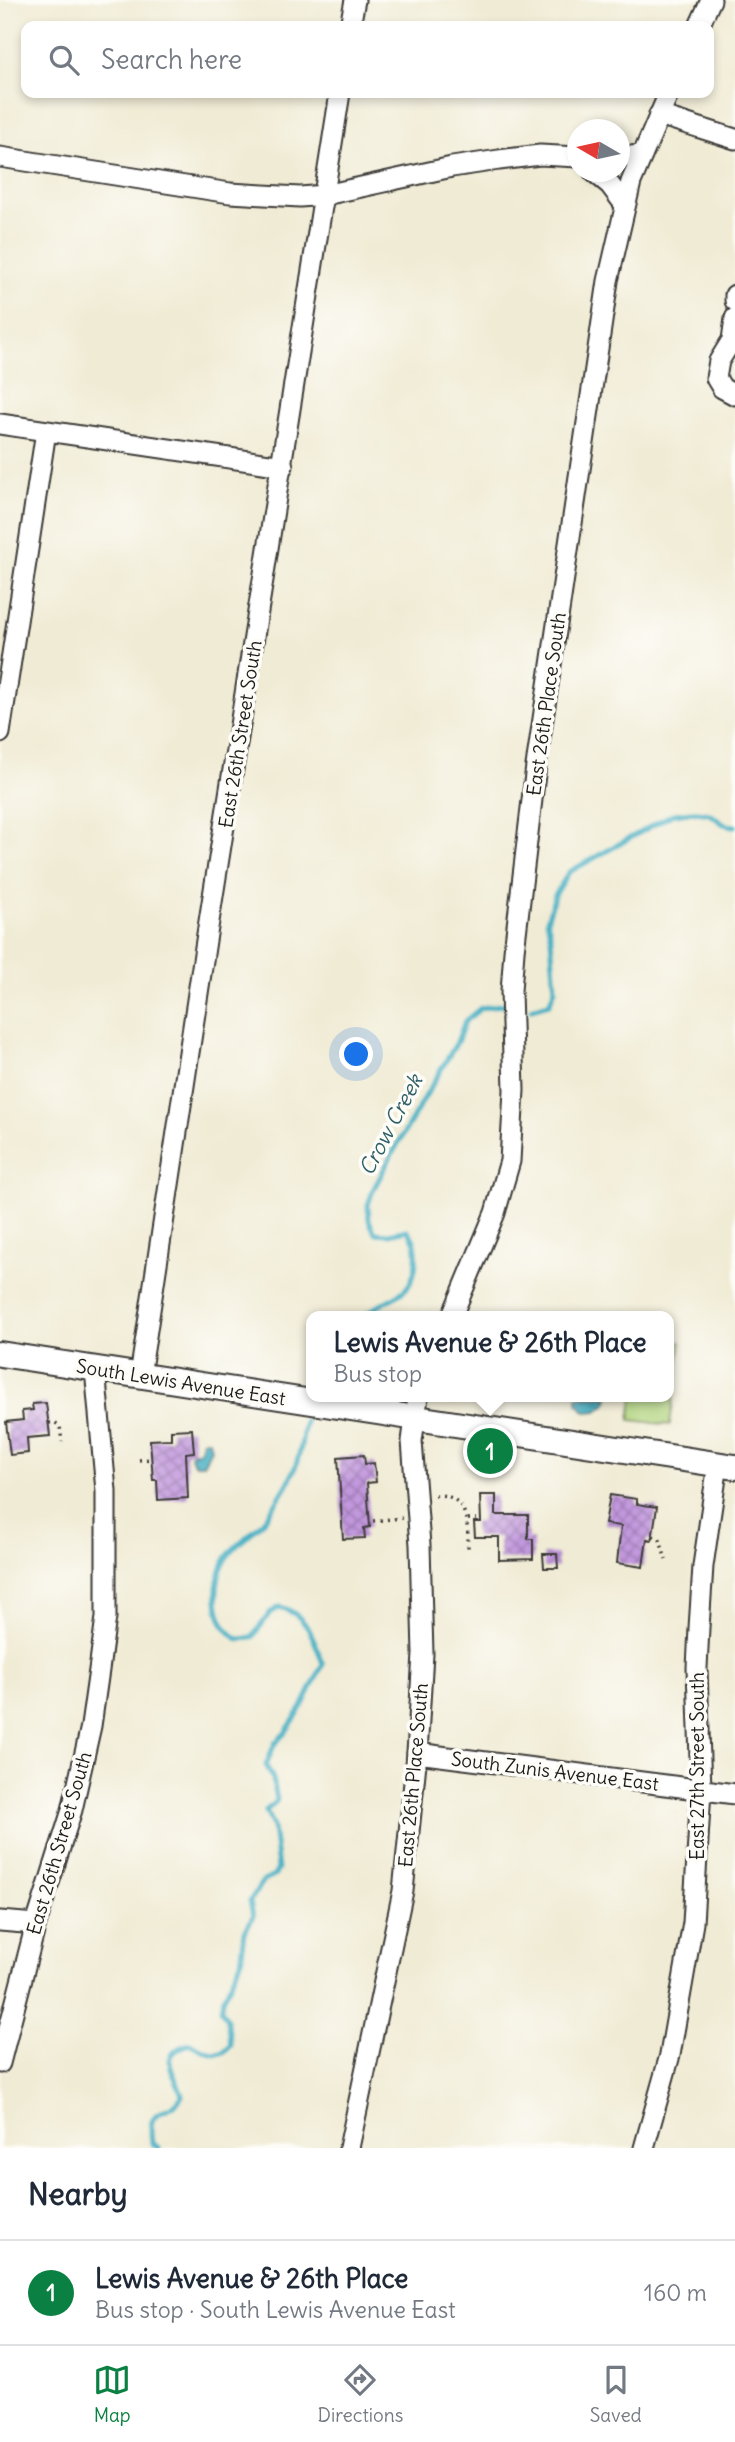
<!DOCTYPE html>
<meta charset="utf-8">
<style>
body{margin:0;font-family:Delius,sans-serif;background:#f6f6f7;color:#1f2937}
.compass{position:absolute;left:567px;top:119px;width:63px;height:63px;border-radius:50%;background:#fff;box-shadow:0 4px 10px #0003;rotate:279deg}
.you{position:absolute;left:357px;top:1055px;width:24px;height:24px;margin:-18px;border:5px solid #fff;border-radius:50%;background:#1a73e8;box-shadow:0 0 0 10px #1a73e833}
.badge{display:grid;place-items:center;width:46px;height:46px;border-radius:50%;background:#0b8043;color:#fff;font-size:23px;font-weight:700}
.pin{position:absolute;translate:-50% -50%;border:4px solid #fff;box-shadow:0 2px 7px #0006}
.popup{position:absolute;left:306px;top:1311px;width:368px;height:91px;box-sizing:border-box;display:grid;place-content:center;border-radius:14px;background:#fff;filter:drop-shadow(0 2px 5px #0005);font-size:23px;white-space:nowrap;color:#747a83}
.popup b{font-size:26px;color:#1f2937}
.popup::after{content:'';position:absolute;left:50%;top:100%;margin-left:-14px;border:14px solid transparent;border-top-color:#fff}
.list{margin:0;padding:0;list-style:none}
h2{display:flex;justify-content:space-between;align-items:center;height:91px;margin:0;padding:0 28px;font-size:30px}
h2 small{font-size:23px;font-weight:400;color:#747a83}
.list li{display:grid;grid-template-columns:46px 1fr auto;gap:21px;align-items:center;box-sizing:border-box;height:105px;padding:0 28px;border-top:2px solid #e0e1e3}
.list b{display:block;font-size:26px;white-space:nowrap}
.list p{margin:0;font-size:23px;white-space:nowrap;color:#747a83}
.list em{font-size:23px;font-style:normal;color:#747a83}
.icon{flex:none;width:38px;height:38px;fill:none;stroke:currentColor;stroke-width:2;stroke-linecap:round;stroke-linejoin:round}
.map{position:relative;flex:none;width:735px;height:2148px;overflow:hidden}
.search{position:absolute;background:#fff;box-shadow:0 4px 10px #0003;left:21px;right:21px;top:21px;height:77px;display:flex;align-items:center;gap:18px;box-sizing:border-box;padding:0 24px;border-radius:14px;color:#747a83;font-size:26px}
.sheet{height:196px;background:#fff}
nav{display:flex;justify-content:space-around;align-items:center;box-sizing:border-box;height:98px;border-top:2px solid #e0e1e3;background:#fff;font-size:19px;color:#747a83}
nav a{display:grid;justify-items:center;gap:4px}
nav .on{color:#0b8043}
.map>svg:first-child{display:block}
</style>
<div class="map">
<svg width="735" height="2148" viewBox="0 0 735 2148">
<defs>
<pattern id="water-ripples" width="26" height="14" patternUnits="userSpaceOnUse" patternTransform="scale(1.75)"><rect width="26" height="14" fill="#47b1c5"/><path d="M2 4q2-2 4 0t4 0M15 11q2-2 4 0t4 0" fill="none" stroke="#3a8f9f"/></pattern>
<pattern id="building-cross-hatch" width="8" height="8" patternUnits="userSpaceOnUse" patternTransform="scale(1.75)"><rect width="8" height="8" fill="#c298de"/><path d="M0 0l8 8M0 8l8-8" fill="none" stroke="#9d7bb3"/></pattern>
</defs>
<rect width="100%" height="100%" fill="#fdfcf7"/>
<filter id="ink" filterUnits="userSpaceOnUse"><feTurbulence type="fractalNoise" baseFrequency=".0143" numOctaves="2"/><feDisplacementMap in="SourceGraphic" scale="14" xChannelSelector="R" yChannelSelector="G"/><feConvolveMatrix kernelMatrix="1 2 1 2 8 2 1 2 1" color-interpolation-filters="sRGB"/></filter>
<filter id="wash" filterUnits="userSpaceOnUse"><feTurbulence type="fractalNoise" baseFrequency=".00686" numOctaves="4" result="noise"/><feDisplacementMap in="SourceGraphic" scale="28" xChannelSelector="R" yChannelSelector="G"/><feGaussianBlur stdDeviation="1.57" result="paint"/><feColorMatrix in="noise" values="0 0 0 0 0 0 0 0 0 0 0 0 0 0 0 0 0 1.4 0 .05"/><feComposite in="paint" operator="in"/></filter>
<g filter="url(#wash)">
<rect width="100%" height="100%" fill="#f0ebd4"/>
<path fill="#afd37c" stroke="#66784c" stroke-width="2" d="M669,1341L681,1342L670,1425L630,1420L633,1397H668Z"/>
<g fill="url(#water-ripples)" stroke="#326670" stroke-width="2">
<path d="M577,1397H608V1398L606,1404L597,1411L586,1412L577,1403Z"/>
<path d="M205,1439L209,1440L211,1449L203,1464H194L191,1457L192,1453L200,1450L202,1440Z"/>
</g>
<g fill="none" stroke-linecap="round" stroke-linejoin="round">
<g stroke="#47b1c5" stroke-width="5">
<path d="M531,1009L549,1004L555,989L551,938L547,920L555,895L569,872L673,814C685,813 698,810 709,814C720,819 720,826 735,826"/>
<path d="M365,1316C387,1294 412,1302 416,1262C417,1249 416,1240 407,1230L389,1234L375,1233L369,1220L368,1205L373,1190L397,1145L457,1042L465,1021L481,1008L506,1004"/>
<path d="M309,1379L312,1372"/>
<path d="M159,2148L152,2143C146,2100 168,2120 182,2096C178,2076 153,2055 190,2044C205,2050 219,2062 231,2045L227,2020L221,2009L223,1999L241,1962L245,1932L253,1916L250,1901L262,1882L274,1876L278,1869L273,1827L266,1811L277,1800L273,1779L266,1765L275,1743L285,1733L301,1709L323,1664C315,1641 307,1614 280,1607L270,1613L252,1638L238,1639C214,1624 212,1588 224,1562C231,1547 250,1536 261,1523C272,1512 280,1496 288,1483C299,1463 302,1443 305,1421"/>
</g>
</g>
<g id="blocks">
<g fill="url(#building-cross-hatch)">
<path d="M46,1403L50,1436L27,1438L28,1453L10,1455L6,1422L23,1420L22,1411L33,1410L32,1404Z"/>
<path d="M192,1429L194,1452L186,1453L188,1498L158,1500L157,1480H153L150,1440L171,1439V1430Z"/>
<path d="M364,1455L365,1464L374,1463L376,1482L367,1483L370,1527L364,1528L365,1538L343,1539L338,1457Z"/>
<path d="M480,1495H496V1515H528V1539H533V1559L499,1560V1537H475L474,1522H481Z"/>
<path d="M610,1495L637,1499V1504L657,1507L652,1540L647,1539L643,1567L617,1563L621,1526L605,1524Z"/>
<path d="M543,1554H557L558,1568H544Z"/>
</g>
</g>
</g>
<g filter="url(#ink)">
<use href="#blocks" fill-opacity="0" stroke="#3c3b38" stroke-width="2"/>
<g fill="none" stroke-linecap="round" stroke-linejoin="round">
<defs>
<g id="minor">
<path d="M350,26L355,0"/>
<path d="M699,26L711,0"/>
<path d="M659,115L735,139"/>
<path d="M0,157L230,193L300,197L325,195L452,167L499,160L540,155L578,157"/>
<path d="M620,157L641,155"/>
<path d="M594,172L610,185L625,205"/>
<path d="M735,295V301"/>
<path d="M735,318L732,340L719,361L716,378L722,388L735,395"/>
<path d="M0,424L283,466"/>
<path d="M0,733L46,431"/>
<path d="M452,1316L495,1213L510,1161L514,1090L511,991L514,951L536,766L608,281L631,182L669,93"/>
<path d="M140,1376L207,934L340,93"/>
<path d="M417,1753L735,1794"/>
<path d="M0,1921L36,1924"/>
<path d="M0,2063L36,1924L72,1810L91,1726L99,1670L106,1617V1491L95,1369"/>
<path d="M349,2148L403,1891L417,1753L423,1654L420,1545L412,1441L418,1397"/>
<path d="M644,2148L670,2055L693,1923L701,1790L697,1668L699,1628L703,1566L718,1464"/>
</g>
<path id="major" d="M0,1354L735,1467"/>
</defs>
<use href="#minor" stroke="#3c3b38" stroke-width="23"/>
<use href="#major" stroke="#3c3b38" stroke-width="28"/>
<g stroke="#3c3b38" stroke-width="3.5" stroke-dasharray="2 5" stroke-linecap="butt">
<path d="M49,1423L54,1422L60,1426L62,1442"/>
<path d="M139,1460L151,1459"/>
<path d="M435,1495C469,1494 468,1525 468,1550"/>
<path d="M468,1519H481"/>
<path d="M373,1521L402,1518"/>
<path d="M653,1536L660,1540L666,1560"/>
</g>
<use href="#minor" stroke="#fff" stroke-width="19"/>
<use href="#major" stroke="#fff" stroke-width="24"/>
</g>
</g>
<g text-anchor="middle" stroke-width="7" stroke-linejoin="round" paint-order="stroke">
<g font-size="19" fill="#1c1c1c" stroke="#fdfcf7">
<text transform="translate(546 704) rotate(-82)" y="7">East 26th Place South</text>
<text transform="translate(240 734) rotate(-81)" y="7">East 26th Street South</text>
<text transform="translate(181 1382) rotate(9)" y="7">South Lewis Avenue East</text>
<text transform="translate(697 1766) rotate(-90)" y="7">East 27th Street South</text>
<text transform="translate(555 1771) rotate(7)" y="7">South Zunis Avenue East</text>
<text transform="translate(413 1775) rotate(-85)" y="7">East 26th Place South</text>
<text transform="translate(59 1843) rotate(-74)" y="7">East 26th Street South</text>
</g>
<g font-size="21" font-style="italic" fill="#2f5f68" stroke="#fdfcf7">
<text transform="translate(391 1125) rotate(-62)" y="7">Crow Creek</text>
</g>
</g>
</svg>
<svg class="compass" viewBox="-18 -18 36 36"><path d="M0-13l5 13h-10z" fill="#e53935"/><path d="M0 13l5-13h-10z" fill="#747a83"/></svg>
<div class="you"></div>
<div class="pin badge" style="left:490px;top:1451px">1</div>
<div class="popup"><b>Lewis Avenue &amp; 26th Place</b>Bus stop</div>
<div class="search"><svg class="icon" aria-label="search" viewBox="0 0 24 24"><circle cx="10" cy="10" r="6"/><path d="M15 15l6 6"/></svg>Search here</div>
</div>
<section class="sheet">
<h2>Nearby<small></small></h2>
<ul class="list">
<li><span class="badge">1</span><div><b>Lewis Avenue &amp; 26th Place</b><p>Bus stop · South Lewis Avenue East</p></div><em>160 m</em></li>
</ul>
</section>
<nav>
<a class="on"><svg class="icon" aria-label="map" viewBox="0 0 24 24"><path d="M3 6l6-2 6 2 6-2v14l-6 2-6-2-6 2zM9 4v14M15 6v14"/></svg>Map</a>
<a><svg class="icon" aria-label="directions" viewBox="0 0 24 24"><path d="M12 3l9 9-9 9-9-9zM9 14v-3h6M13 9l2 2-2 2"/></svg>Directions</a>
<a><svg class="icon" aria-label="saved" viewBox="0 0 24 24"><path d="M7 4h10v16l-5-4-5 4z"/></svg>Saved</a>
</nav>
